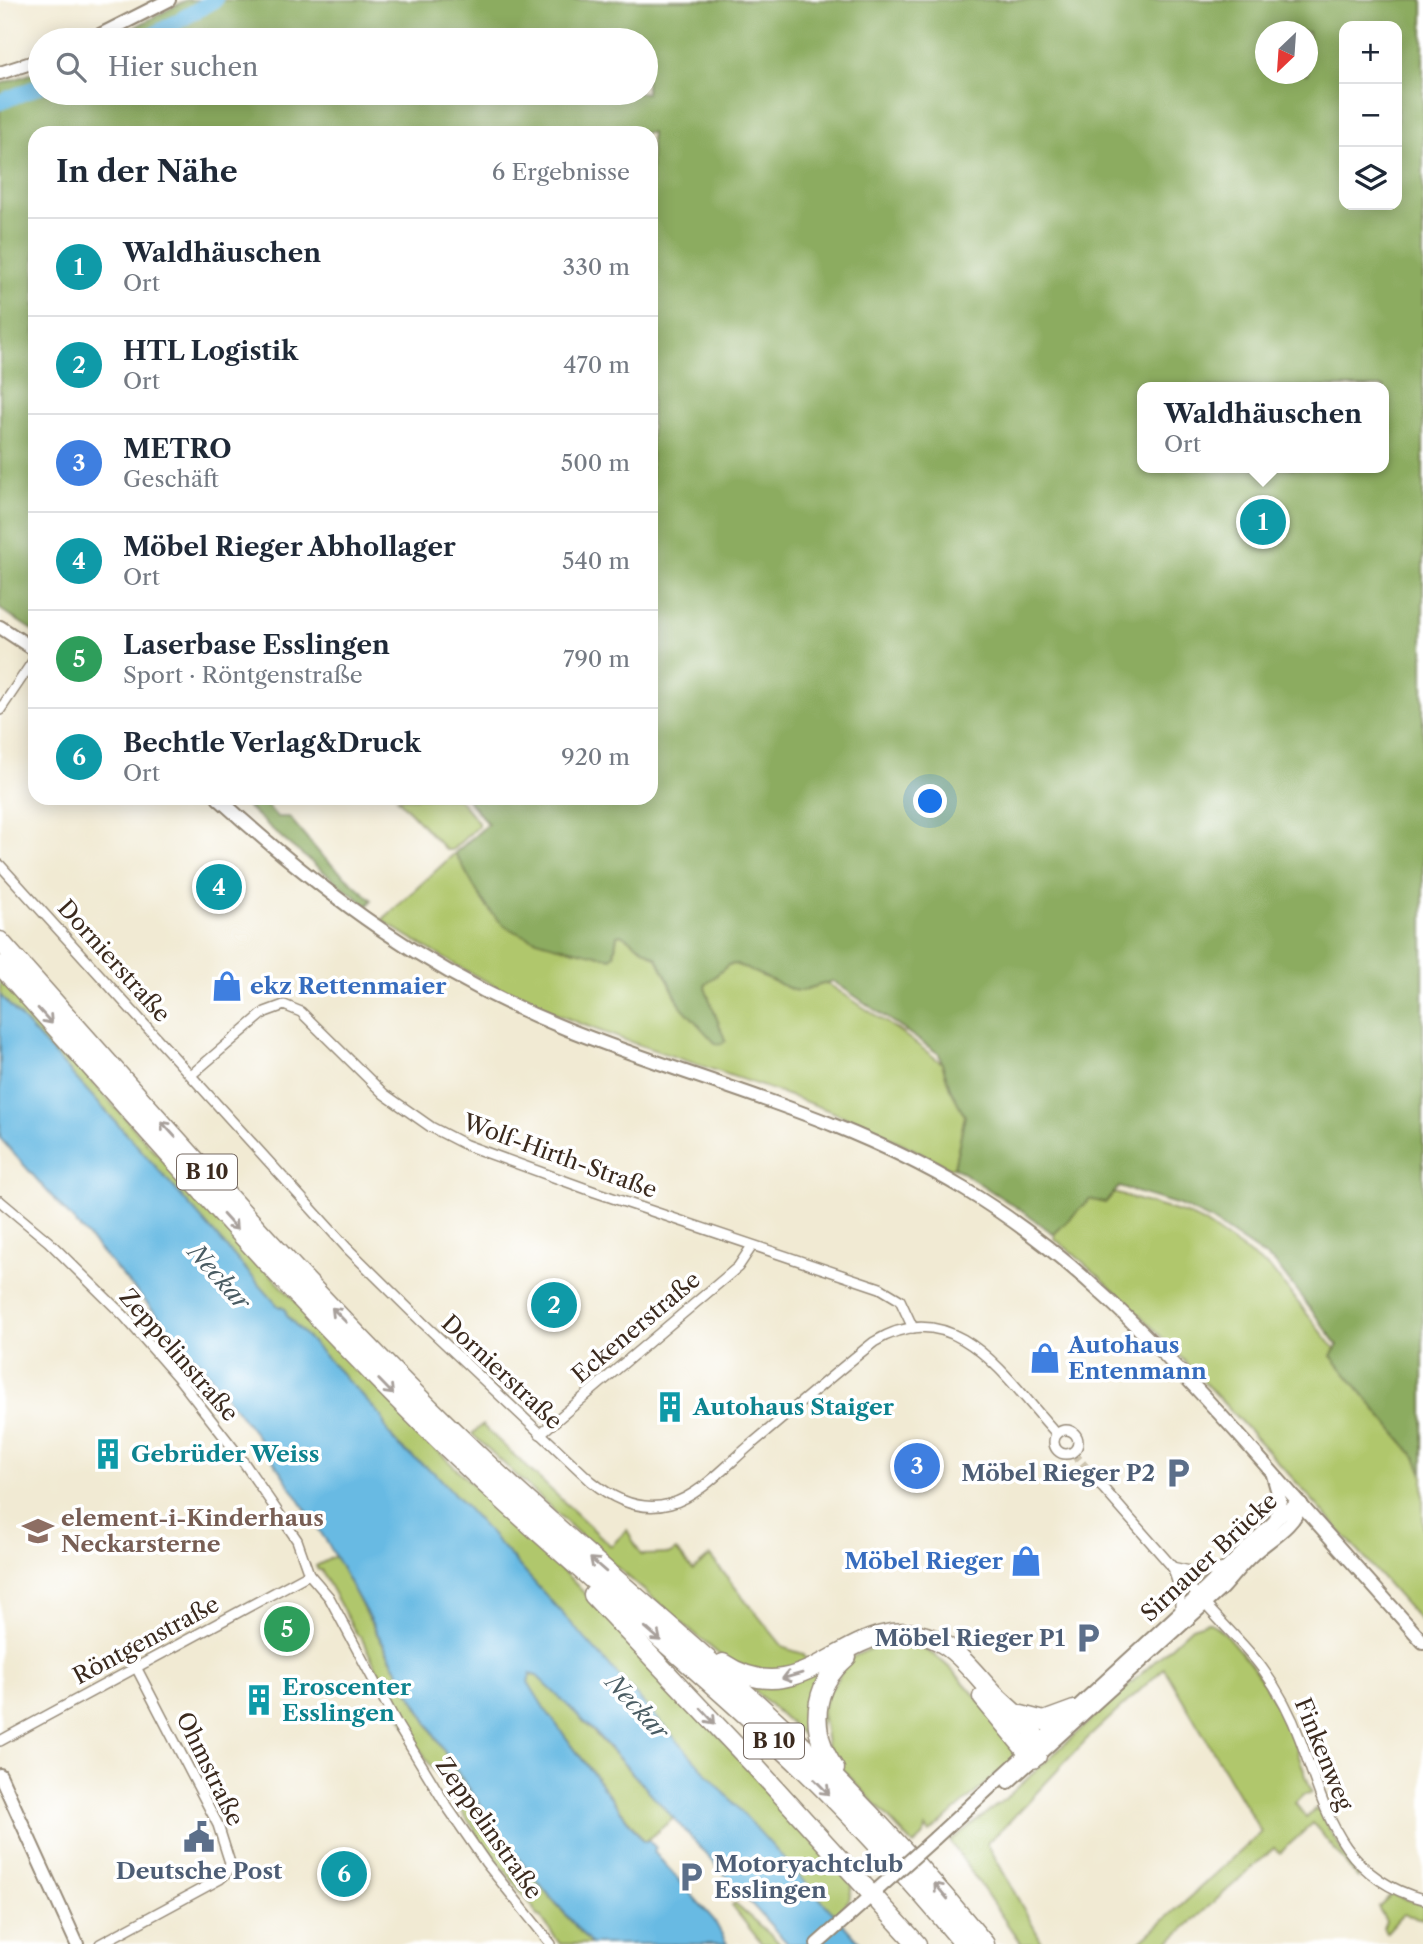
<!DOCTYPE html>
<html lang="de">
<meta charset="utf-8">
<style>
body{margin:0;font-family:"Libre Caslon Text",serif;background:#f2f2f3;color:#1f2937}
.controls{position:absolute;right:21px;top:21px;display:grid;overflow:hidden;border-radius:14px;box-shadow:0 4px 18px #0003}
.controls button{width:63px;height:63px;display:grid;place-items:center;padding:0;border:0;border-bottom:2px solid #e0e1e3;background:#fff;color:#1f2937;font:35px sans-serif}
.compass{position:absolute;left:1255px;top:21px;width:63px;height:63px;border-radius:50%;background:#fff;box-shadow:0 4px 18px #0003;rotate:205deg}
.you{position:absolute;left:931px;top:802px;width:24px;height:24px;margin:-18px;border:5px solid #fff;border-radius:50%;background:#1a73e8;box-shadow:0 0 0 10px #1a73e833}
.badge{display:grid;place-items:center;width:46px;height:46px;border-radius:50%;background:#1f6fb2;color:#fff;font-size:23px;font-weight:700}
.pin{position:absolute;translate:-50% -50%;border:4px solid #fff;box-shadow:0 2px 7px #0006}
.popup{position:absolute;left:1137px;top:382px;width:252px;height:91px;box-sizing:border-box;display:grid;place-content:center;border-radius:14px;background:#fff;filter:drop-shadow(0 2px 5px #0005);font-size:23px;white-space:nowrap;color:#747a83}
.popup b{font-size:26px;color:#1f2937}
.popup::after{content:'';position:absolute;left:50%;top:100%;margin-left:-14px;border:14px solid transparent;border-top-color:#fff}
.list{margin:0;padding:0;list-style:none}
h2{display:flex;justify-content:space-between;align-items:center;height:91px;margin:0;padding:0 28px;font-size:30px}
h2 small{font-size:23px;font-weight:400;color:#747a83}
.list li{display:grid;grid-template-columns:46px 1fr auto;gap:21px;align-items:center;box-sizing:border-box;height:98px;padding:0 28px;border-top:2px solid #e0e1e3}
.list b{display:block;font-size:26px;white-space:nowrap}
.list p{margin:0;font-size:23px;white-space:nowrap;color:#747a83}
.list em{font-size:23px;font-style:normal;color:#747a83}
.icon{flex:none;width:38px;height:38px;fill:none;stroke:currentColor;stroke-width:2;stroke-linecap:round;stroke-linejoin:round}
.map{position:relative;flex:none;width:1423px;height:1944px;overflow:hidden}
.search{position:absolute;background:#fff;box-shadow:0 4px 18px #0003;left:28px;top:28px;width:630px;height:77px;display:flex;align-items:center;gap:18px;box-sizing:border-box;padding:0 24px;border-radius:38px;color:#747a83;font-size:26px}
.panel{position:absolute;background:#fff;box-shadow:0 4px 18px #0003;left:28px;top:126px;width:630px;height:679px;border-radius:21px}
.map>svg:first-child{display:block}
</style>
<div class="map">
<svg width="1423" height="1944" viewBox="0 0 1423 1944">
<rect width="100%" height="100%" fill="#fff"/>
<filter id="ink" filterUnits="userSpaceOnUse"><feTurbulence type="fractalNoise" baseFrequency=".0143" numOctaves="2"/><feDisplacementMap in="SourceGraphic" scale="14" xChannelSelector="R" yChannelSelector="G"/><feConvolveMatrix kernelMatrix="1 2 1 2 8 2 1 2 1" color-interpolation-filters="sRGB"/></filter>
<filter id="wash" filterUnits="userSpaceOnUse"><feTurbulence type="fractalNoise" baseFrequency=".00686" numOctaves="4" result="noise"/><feDisplacementMap in="SourceGraphic" scale="28" xChannelSelector="R" yChannelSelector="G"/><feGaussianBlur stdDeviation="1.57" result="paint"/><feColorMatrix in="noise" values="0 0 0 0 0 0 0 0 0 0 0 0 0 0 0 0 0 1.4 0 .05"/><feComposite in="paint" operator="in"/></filter>
<g filter="url(#wash)">
<rect width="100%" height="100%" fill="#f1ead3"/>
<g fill="#b0c76c" stroke="#767845" stroke-width="2">
<path d="M397,798H458L478,822V826L452,850H446Z"/>
<path d="M455,853L484,901L614,955L617,935L621,934L657,958L681,1006L725,1040L705,988L706,984L728,965L736,964L793,990L800,991L827,983L899,1031L942,1063L950,1088L965,1115L954,1167L949,1168C910,1147 871,1127 830,1111C734,1073 634,1048 540,1007C484,983 433,953 382,920Z"/>
<path d="M0,979L176,1175L440,1453L564,1572L695,1709L852,1885L849,1900L835,1916L438,1476C416,1459 389,1445 382,1417L287,1316L285,1309L278,1306L133,1141L0,995Z"/>
<path d="M1114,1193L1186,1214L1203,1222L1272,1270L1335,1349L1331,1356L1417,1459L1423,1474V1624C1355,1547 1286,1470 1216,1395C1165,1340 1114,1285 1055,1239L1054,1234L1090,1199L1105,1203Z"/>
<path d="M482,1425L611,1546L627,1530L641,1555L670,1554L676,1550L693,1570L710,1556L784,1648L804,1654L809,1666L780,1675L728,1662L592,1546L472,1434Z"/>
<path d="M335,1556C372,1625 409,1695 450,1761C491,1827 540,1887 591,1944H560L541,1917L537,1916L532,1906L489,1850L486,1849L485,1852L474,1836L475,1830L456,1803L448,1794V1790L428,1762L398,1712L361,1637L357,1635L321,1570H318L316,1566Z"/>
<path d="M1207,1622C1220,1626 1230,1640 1239,1650C1279,1697 1292,1736 1312,1793L1304,1794L1295,1803L1306,1817L1315,1809L1319,1811L1343,1853L1362,1874L1358,1878L1313,1823L1280,1853L1274,1848L1167,1944H1138L1261,1832L1164,1668L1087,1739L1005,1826L987,1843L1043,1944H1021L950,1841L1005,1799L1192,1627Z"/>
<path d="M896,1643C907,1645 919,1647 929,1652C954,1665 997,1722 1015,1747L1012,1761L930,1833L925,1828L923,1837L914,1845L844,1771L828,1751L821,1705L850,1658L879,1645Z"/>
<path d="M834,1661L815,1746L744,1681Z"/>
<path d="M529,1675L537,1676L572,1709L674,1818L648,1839L649,1841H644L544,1708L528,1682Z"/>
<path d="M1392,1894L1423,1905V1919L1403,1914L1386,1933L1383,1928L1386,1921L1378,1907Z"/>
<path d="M735,1904L781,1944H762L732,1906Z"/>
</g>
<g fill="#8cac60" stroke="#646b3f" stroke-width="2" fill-rule="evenodd">
<path d="M186,0H1423V1474L1417,1459L1331,1356L1338,1345L1276,1264L1209,1219L1179,1205L1119,1187L1105,1203L1090,1199L1054,1234L1019,1209L954,1167L965,1116L950,1088L939,1054L833,981L800,991L793,990L736,964L728,965L706,984L705,988L725,1040L723,1043L716,1044L681,1006L657,958L621,934L617,935L614,955L611,958C585,952 524,941 504,925C482,907 469,876 455,853L488,824L466,798H651V133H35V632L0,609V84L40,71V93H646V40H111ZM1397,26V205H1344V26ZM1266,32H1308V74H1266ZM1142,387H1384V468H1142Z"/>
<path d="M237,798H260L277,817H289L321,855L372,900L367,906L290,845Z"/>
</g>
<path fill="#67bae3" stroke="#517280" stroke-width="2" d="M0,995L133,1141L278,1306L285,1309L287,1316L382,1417C388,1445 417,1459 438,1476L861,1944H788L596,1733L537,1676L530,1674L528,1682L544,1708L643,1841H649L656,1848L654,1852L714,1920L727,1944H591L522,1863L451,1763L409,1691L329,1545L259,1439L199,1362L0,1138Z"/>
<g fill="none" stroke-linecap="round" stroke-linejoin="round">
<g stroke="#67bae3" stroke-width="16">
<path d="M145,40L215,0"/>
<path d="M0,102L40,86"/>
</g>
</g>
</g>
<g filter="url(#ink)">
<g fill="none" stroke-linecap="round" stroke-linejoin="round">
<path stroke="#cdc4af" stroke-width="9" stroke-dasharray="9 4.5" stroke-linecap="butt" d="M1073,1453L1096,1480"/>
<defs>
<g id="street">
<path d="M0,710L35,658"/>
<path d="M0,865L347,1248L422,1322L591,1481C613,1499 641,1512 670,1504C699,1496 725,1467 747,1448C789,1413 831,1376 874,1342C956,1291 1009,1383 1057,1434"/>
<path d="M191,1075L265,1012L284,1005L301,1012L384,1094L431,1127L466,1145L595,1192L880,1288L900,1300L913,1328"/>
<path d="M0,1201L49,1242L125,1317L180,1380L240,1457L297,1540L309,1574L329,1597L398,1726L446,1805L486,1863L551,1944"/>
<circle cx="1066" cy="1442" r="12"/>
<path d="M540,1434L738,1267L752,1246"/>
<path d="M1096,1480C1133,1522 1169,1563 1205,1604C1224,1626 1245,1645 1262,1668C1278,1690 1291,1714 1300,1739C1326,1809 1339,1877 1423,1899"/>
<path d="M1172,1567L1199,1573L1225,1568"/>
<path d="M1174,1572L1180,1590V1612"/>
<path d="M0,1741L309,1574"/>
<path d="M100,1944L220,1879L227,1873L230,1863L218,1825L136,1667"/>
</g>
<g id="secondary">
<path d="M90,40L169,0"/>
<path d="M0,73L40,60"/>
<path d="M0,627L35,650"/>
<path d="M218,798C324,895 432,975 567,1029C702,1083 838,1113 964,1189C1071,1253 1155,1342 1238,1434C1300,1503 1361,1573 1423,1642"/>
<path d="M1273,1475L1280,1500L1276,1518"/>
<path d="M0,1775L77,1944"/>
<path d="M1008,1782L1222,1588C1232,1577 1241,1565 1252,1555C1268,1540 1295,1526 1301,1504"/>
<path d="M935,1838L1198,1596L1282,1514L1294,1505L1301,1504"/>
<path d="M817,1944L878,1890"/>
</g>
<g id="highway">
<path d="M0,941C154,1113 305,1289 472,1449C574,1547 685,1635 788,1732C858,1798 923,1869 985,1944"/>
<path d="M0,965C152,1135 301,1309 466,1466C566,1561 674,1647 775,1742C843,1805 905,1873 964,1944"/>
<path d="M593,1595L754,1765L917,1944"/>
<path d="M723,1663C808,1720 851,1604 934,1639C958,1650 975,1674 993,1693C1006,1706 1020,1717 1032,1730L1038,1743L1037,1756"/>
<path d="M982,1697L1033,1759"/>
<path d="M1021,1715L1044,1721L1074,1710"/>
<path d="M835,1769C809,1732 811,1687 847,1657"/>
</g>
</defs>
<use href="#street" stroke="#968a78" stroke-width="12"/>
<use href="#secondary" stroke="#968a78" stroke-width="16"/>
<use href="#highway" stroke="#968a78" stroke-width="21"/>
<use href="#street" stroke="#fff" stroke-width="9"/>
<use href="#secondary" stroke="#fff" stroke-width="12"/>
<use href="#highway" stroke="#fff" stroke-width="18"/>
<defs>
<path id="secondary-bridge" d="M878,1889L935,1838"/>
</defs>
<use href="#secondary-bridge" stroke="#968a78" stroke-width="16" stroke-linecap="butt"/>
<use href="#secondary-bridge" stroke="#fff" stroke-width="12"/>
</g>
<defs><path id="oneway-shaft" d="M-6 0H5M1.5-3L5.5 0L1.5 3" fill="none" stroke-width="1.6" stroke-linecap="round" stroke-linejoin="round" transform="scale(1.75)"/></defs>
<g stroke="#a79f9a">
<use href="#oneway-shaft" transform="translate(45 1016) rotate(48)"/>
<use href="#oneway-shaft" transform="translate(168 1129) rotate(-132)"/>
<use href="#oneway-shaft" transform="translate(230 1222) rotate(48)"/>
<use href="#oneway-shaft" transform="translate(339 1315) rotate(-134)"/>
<use href="#oneway-shaft" transform="translate(386 1387) rotate(46)"/>
<use href="#oneway-shaft" transform="translate(598 1565) rotate(-139)"/>
<use href="#oneway-shaft" transform="translate(653 1634) rotate(41)"/>
<use href="#oneway-shaft" transform="translate(792 1676) rotate(164)"/>
<use href="#oneway-shaft" transform="translate(708 1716) rotate(47)"/>
<use href="#oneway-shaft" transform="translate(822 1787) rotate(45)"/>
<use href="#oneway-shaft" transform="translate(941 1891) rotate(-130)"/>
</g>
</g>
<defs>
<symbol id="shop-bare" viewBox="-9 -9 18 18"><path d="M-5-2.5h2.3a2.7 3.5 0 0 1 5.4 0H5L5.5 6h-11ZM-1.5-2.5h3a1.5 2.3 0 0 0-3 0Z" fill="#3f7fe0" stroke="#fff" stroke-width="2.5" paint-order="stroke"/></symbol>
<symbol id="building-bare" viewBox="-9 -9 18 18"><path d="M-4-6H4V6H1V3H-1V6H-4ZM-2.5-4.3h1.7v1.8h-1.7ZM.8-4.3h1.7v1.8H.8ZM-2.5-1h1.7V.8h-1.7ZM.8-1h1.7V.8H.8Z" fill="#0f9aa8" stroke="#fff" stroke-width="2.5" paint-order="stroke"/></symbol>
<symbol id="parking-bare" viewBox="-9 -9 18 18"><path d="M-3.5-5.5H1a3.5 3.5 0 0 1 0 7H-1V5.5H-3.5ZM-1-3.4V-.6H.8a1.4 1.4 0 0 0 0-2.8Z" fill="#5c6f8a" stroke="#fff" stroke-width="2.5" paint-order="stroke"/></symbol>
<symbol id="school-bare" viewBox="-9 -9 18 18"><path d="M0-5L7-2L0 1L-7-2ZM-4 1L0 2.5L4 1V4Q0 6-4 4Z" fill="#8d6e63" stroke="#fff" stroke-width="2.5" paint-order="stroke"/></symbol>
<symbol id="civic-bare" viewBox="-9 -9 18 18"><path d="M-.6-6.5H3V-4.5H.6V-3L4-1V1h2V6H-6V1h2V-1L-.6-3ZM-1.2 2.5V6h2.4V2.5Z" fill="#5c6f8a" stroke="#fff" stroke-width="2.5" paint-order="stroke"/></symbol>
</defs>
<g fill-rule="evenodd">
<use href="#shop-bare" x="205" y="964" width="44" height="44"/>
<use href="#shop-bare" x="1023" y="1336" width="44" height="44"/>
<use href="#building-bare" x="648" y="1385" width="44" height="44"/>
<use href="#building-bare" x="86" y="1432" width="44" height="44"/>
<use href="#parking-bare" x="1156" y="1451" width="44" height="44"/>
<use href="#school-bare" x="16" y="1509" width="44" height="44"/>
<use href="#shop-bare" x="1004" y="1539" width="44" height="44"/>
<use href="#parking-bare" x="1066" y="1616" width="44" height="44"/>
<use href="#building-bare" x="237" y="1678" width="44" height="44"/>
<use href="#civic-bare" x="177" y="1815" width="44" height="44"/>
<use href="#parking-bare" x="669" y="1855" width="44" height="44"/>
</g>
<g text-anchor="middle" stroke-width="7" stroke-linejoin="round" paint-order="stroke">
<g fill="#fff" stroke="#766a62" stroke-width="2">
<rect x="177" y="1154.5" width="60" height="35" rx="5"/>
<rect x="744" y="1723.5" width="60" height="35" rx="5"/>
</g>
<g font-size="21" font-weight="bold" fill="#3b2a1e">
<text x="207" y="1179">B 10</text>
<text x="774" y="1748">B 10</text>
</g>
<g font-size="23" fill="#3b2a1e" stroke="#fff">
<text transform="translate(114 961) rotate(48)" y="8">Dornierstraße</text>
<text transform="translate(560 1156) rotate(20)" y="8">Wolf-Hirth-Straße</text>
<text transform="translate(636 1327) rotate(-40)" y="8">Eckenerstraße</text>
<text transform="translate(179 1355) rotate(49)" y="8">Zeppelinstraße</text>
<text transform="translate(502 1372) rotate(43)" y="8">Dornierstraße</text>
<text transform="translate(1209 1557) rotate(-43)" y="8">Sirnauer Brücke</text>
<text transform="translate(146 1640) rotate(-28)" y="8">Röntgenstraße</text>
<text transform="translate(1324 1754) rotate(68)" y="8">Finkenweg</text>
<text transform="translate(210 1769) rotate(64)" y="8">Ohmstraße</text>
<text transform="translate(489 1828) rotate(55)" y="8">Zeppelinstraße</text>
</g>
<g font-size="23" font-weight="bold" fill="#366cbe" stroke="#fff" text-anchor="start">
<text x="250" y="994">ekz Rettenmaier</text>
<text x="1068" y="1353">Autohaus<tspan x="1068" dy="26">Entenmann</tspan></text>
<text x="1003" y="1569" text-anchor="end">Möbel Rieger</text>
</g>
<g font-size="23" font-weight="bold" fill="#0d838f" stroke="#fff" text-anchor="start">
<text x="693" y="1415">Autohaus Staiger</text>
<text x="131" y="1462">Gebrüder Weiss</text>
<text x="282" y="1695">Eroscenter<tspan x="282" dy="26">Esslingen</tspan></text>
</g>
<g font-size="23" font-weight="bold" fill="#4e5e75" stroke="#fff" text-anchor="end">
<text x="1155" y="1481">Möbel Rieger P2</text>
<text x="1065" y="1646">Möbel Rieger P1</text>
<text x="714" y="1872" text-anchor="start">Motoryachtclub<tspan x="714" dy="26">Esslingen</tspan></text>
<text x="199" y="1879" text-anchor="middle">Deutsche Post</text>
</g>
<g font-size="23" font-weight="bold" fill="#785e54" stroke="#fff" text-anchor="start">
<text x="61" y="1526">element-i-Kinderhaus<tspan x="61" dy="26">Neckarsterne</tspan></text>
</g>
<g font-size="24" font-style="italic" fill="#4a5c63" stroke="#fff">
<text transform="translate(219 1277) rotate(48)" y="8">Neckar</text>
<text transform="translate(637 1707) rotate(47)" y="8">Neckar</text>
</g>
</g>
</svg>
<div class="controls">
<button>+</button>
<button>−</button>
<button><svg class="icon" aria-label="layers" viewBox="0 0 24 24"><path d="M12 4l9 5-9 5-9-5zM3 14l9 5 9-5"/></svg></button>
</div>
<svg class="compass" viewBox="-18 -18 36 36"><path d="M0-13l5 13h-10z" fill="#e53935"/><path d="M0 13l5-13h-10z" fill="#747a83"/></svg>
<div class="you"></div>
<div class="pin badge" style="left:1263px;top:522px;background:#0f9aa8">1</div>
<div class="popup"><b>Waldhäuschen</b>Ort</div>
<div class="pin badge" style="left:554px;top:1305px;background:#0f9aa8">2</div>
<div class="pin badge" style="left:917px;top:1466px;background:#3f7fe0">3</div>
<div class="pin badge" style="left:219px;top:887px;background:#0f9aa8">4</div>
<div class="pin badge" style="left:287px;top:1629px;background:#2e9e5b">5</div>
<div class="pin badge" style="left:344px;top:1874px;background:#0f9aa8">6</div>
<div class="search"><svg class="icon" aria-label="search" viewBox="0 0 24 24"><circle cx="10" cy="10" r="6"/><path d="M15 15l6 6"/></svg>Hier suchen</div>
<section class="panel">
<h2>In der Nähe<small>6 Ergebnisse</small></h2>
<ul class="list">
<li><span class="badge" style="background:#0f9aa8">1</span><div><b>Waldhäuschen</b><p>Ort</p></div><em>330 m</em></li>
<li><span class="badge" style="background:#0f9aa8">2</span><div><b>HTL Logistik</b><p>Ort</p></div><em>470 m</em></li>
<li><span class="badge" style="background:#3f7fe0">3</span><div><b>METRO</b><p>Geschäft</p></div><em>500 m</em></li>
<li><span class="badge" style="background:#0f9aa8">4</span><div><b>Möbel Rieger Abhollager</b><p>Ort</p></div><em>540 m</em></li>
<li><span class="badge" style="background:#2e9e5b">5</span><div><b>Laserbase Esslingen</b><p>Sport · Röntgenstraße</p></div><em>790 m</em></li>
<li><span class="badge" style="background:#0f9aa8">6</span><div><b>Bechtle Verlag&amp;Druck</b><p>Ort</p></div><em>920 m</em></li>
</ul>
</section>
</div>
